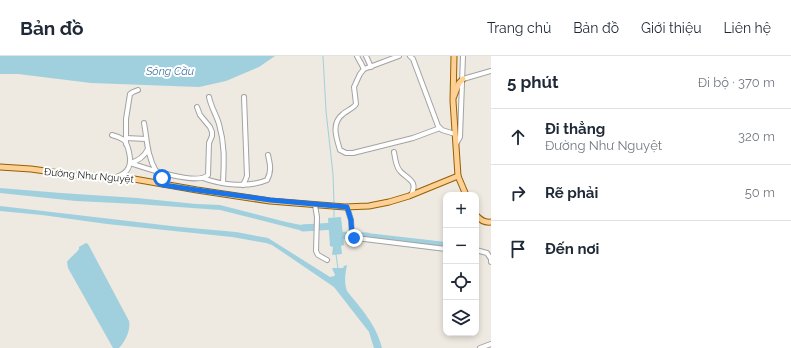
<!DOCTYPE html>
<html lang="vi">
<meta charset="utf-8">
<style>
body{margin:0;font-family:Raleway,sans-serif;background:#f2f2f3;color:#1f2937}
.controls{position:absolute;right:12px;bottom:12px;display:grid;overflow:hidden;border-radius:8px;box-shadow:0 2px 6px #0003}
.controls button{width:36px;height:36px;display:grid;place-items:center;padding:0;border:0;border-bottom:1px solid #e0e1e3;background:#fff;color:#1f2937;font:20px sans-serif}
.stop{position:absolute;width:12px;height:12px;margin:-9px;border:3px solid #1a73e8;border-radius:50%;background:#fff}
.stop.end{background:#1a73e8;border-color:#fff;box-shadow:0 1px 4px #0008}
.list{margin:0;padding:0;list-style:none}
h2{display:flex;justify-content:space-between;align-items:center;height:52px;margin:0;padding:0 16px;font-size:17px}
h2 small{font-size:13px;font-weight:400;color:#747a83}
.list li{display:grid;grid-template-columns:26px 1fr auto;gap:12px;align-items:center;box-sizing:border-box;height:56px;padding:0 16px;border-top:1px solid #e0e1e3}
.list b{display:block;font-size:15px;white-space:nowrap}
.list p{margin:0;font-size:13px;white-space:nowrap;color:#747a83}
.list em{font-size:13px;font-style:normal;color:#747a83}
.icon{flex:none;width:22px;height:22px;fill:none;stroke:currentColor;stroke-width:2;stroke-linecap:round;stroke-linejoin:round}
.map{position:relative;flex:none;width:491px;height:292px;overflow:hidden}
header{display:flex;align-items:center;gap:24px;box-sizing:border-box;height:56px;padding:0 20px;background:#fff;border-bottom:1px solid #e0e1e3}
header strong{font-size:19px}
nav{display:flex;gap:22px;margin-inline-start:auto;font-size:14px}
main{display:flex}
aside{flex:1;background:#fff}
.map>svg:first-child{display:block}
</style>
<header>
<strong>Bản đồ</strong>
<nav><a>Trang chủ</a><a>Bản đồ</a><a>Giới thiệu</a><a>Liên hệ</a></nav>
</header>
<main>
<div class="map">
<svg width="491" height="292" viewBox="0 0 491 292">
<rect width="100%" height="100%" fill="#eee9e1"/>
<g fill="#a0d0dd">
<path d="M0,0H275L259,11L226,25L199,31L91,27L18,18H0Z"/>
<path d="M0,132L61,137L137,142L196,148L220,149L286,166L301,169L311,168V175L299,174L220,154L137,148L76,145L0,137Z"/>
<path d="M0,150L180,171L236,176L268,182L330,221L334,220L335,219L332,212H343L344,210L347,209C345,219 344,226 347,235C362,254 376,268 382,292H374L369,276L334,231L281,195L272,189L266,187L232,181L107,168L42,159L0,155Z"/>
<path d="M341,161L344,189L341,190L342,198L332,199L333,191L330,190L328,162Z"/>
<path d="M359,177H367L446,186V191L359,181Z"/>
<path d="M86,187L88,188L129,265C131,274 125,286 119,292H113L68,212L67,206C71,200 76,198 79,193V191Z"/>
</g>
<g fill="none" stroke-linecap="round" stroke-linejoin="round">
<g stroke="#a0d0dd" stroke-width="1">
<path d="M323,0L326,55L333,118L334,147"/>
<path d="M334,152V161"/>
<path d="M336,198L338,213"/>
</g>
<g stroke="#a0d0dd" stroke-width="7">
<path d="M303,172L335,170"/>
<path d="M335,179L367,180"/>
</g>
<defs>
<g id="minor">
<path d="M357,0L364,13"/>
<path d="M366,0L371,11"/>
<path d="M399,0L364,13L360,18L354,31L356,48C353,53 347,54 343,58C331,67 336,81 340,94L346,97H353L413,82L440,72"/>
<path d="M410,0L413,3L438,70L442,74L455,78"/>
<path d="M463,23L491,15"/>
<path d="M209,41C211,51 216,58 219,68C225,89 224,105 223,127"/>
<path d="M144,67C147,83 147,100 156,115"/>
<path d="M112,79C116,80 121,82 124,84C127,87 128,92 129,96C132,109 129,117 116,121"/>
<path d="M126,82L146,83"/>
<path d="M126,88V63L130,38L133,36L138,34"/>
<path d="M456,88L460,81L463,0"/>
<path d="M394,96C395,102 396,111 400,115C407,123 419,125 411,139"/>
<path d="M130,107C145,112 197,130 208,119L209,87L212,80V76L210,71L200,59L197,51"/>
<path d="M130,107C138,105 144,101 148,93"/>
<path d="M159,117L164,129"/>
<path d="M203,122C221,129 249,132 267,124C272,115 270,108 268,99"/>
<path d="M243,129L245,125L247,120L244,41"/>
<path d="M315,149L317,161L316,195L318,199L327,204"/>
<path d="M347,151L351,164L352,179L356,182L446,193"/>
<path d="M476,194L487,197L491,203V206"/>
<path d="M480,292L491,288"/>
</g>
<g id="major">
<path d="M454,0L453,45L458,120L466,139"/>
<path d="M454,40L459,27L463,23"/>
<path d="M0,111L31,113L74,119L134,123L197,134L270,145L345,151L369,150L389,146L409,140L458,120"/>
<path d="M476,159C480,164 484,167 491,166"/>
</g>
</defs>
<use href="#minor" stroke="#a3a3a3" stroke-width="6"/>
<use href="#major" stroke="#946100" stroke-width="7"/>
<use href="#minor" stroke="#fff" stroke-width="4"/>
<use href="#major" stroke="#fed095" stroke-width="5"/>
</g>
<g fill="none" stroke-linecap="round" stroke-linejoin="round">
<path stroke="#1a73e8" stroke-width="5" d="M162,122L164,129L197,134L270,144L347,151L351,164L352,179L354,182"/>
</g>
<g text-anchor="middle" stroke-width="4" stroke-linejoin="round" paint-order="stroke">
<g font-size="10" fill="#1c1c1c" stroke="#fff">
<text transform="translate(89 119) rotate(5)" y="4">Đường Như Nguyệt</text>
</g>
<g font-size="11" font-style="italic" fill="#4376a6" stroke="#fff">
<text x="170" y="19">Sông Cầu</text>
</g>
</g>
</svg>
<div class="controls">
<button>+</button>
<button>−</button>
<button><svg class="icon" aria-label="locate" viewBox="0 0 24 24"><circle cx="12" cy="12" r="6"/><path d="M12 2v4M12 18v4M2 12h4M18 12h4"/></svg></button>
<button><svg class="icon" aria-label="layers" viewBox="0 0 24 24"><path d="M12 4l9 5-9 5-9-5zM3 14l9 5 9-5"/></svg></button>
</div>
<div class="stop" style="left:162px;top:122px"></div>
<div class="stop end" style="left:354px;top:182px"></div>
</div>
<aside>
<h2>5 phút<small>Đi bộ · 370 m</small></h2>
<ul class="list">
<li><svg class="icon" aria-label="ahead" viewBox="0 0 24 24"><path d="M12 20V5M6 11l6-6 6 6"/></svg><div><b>Đi thẳng</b><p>Đường Như Nguyệt</p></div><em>320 m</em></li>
<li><svg class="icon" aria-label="right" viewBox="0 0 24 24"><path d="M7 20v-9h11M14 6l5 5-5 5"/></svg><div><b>Rẽ phải</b></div><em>50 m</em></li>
<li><svg class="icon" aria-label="arrive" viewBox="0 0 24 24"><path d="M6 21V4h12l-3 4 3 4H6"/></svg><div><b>Đến nơi</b></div></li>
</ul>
</aside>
</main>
